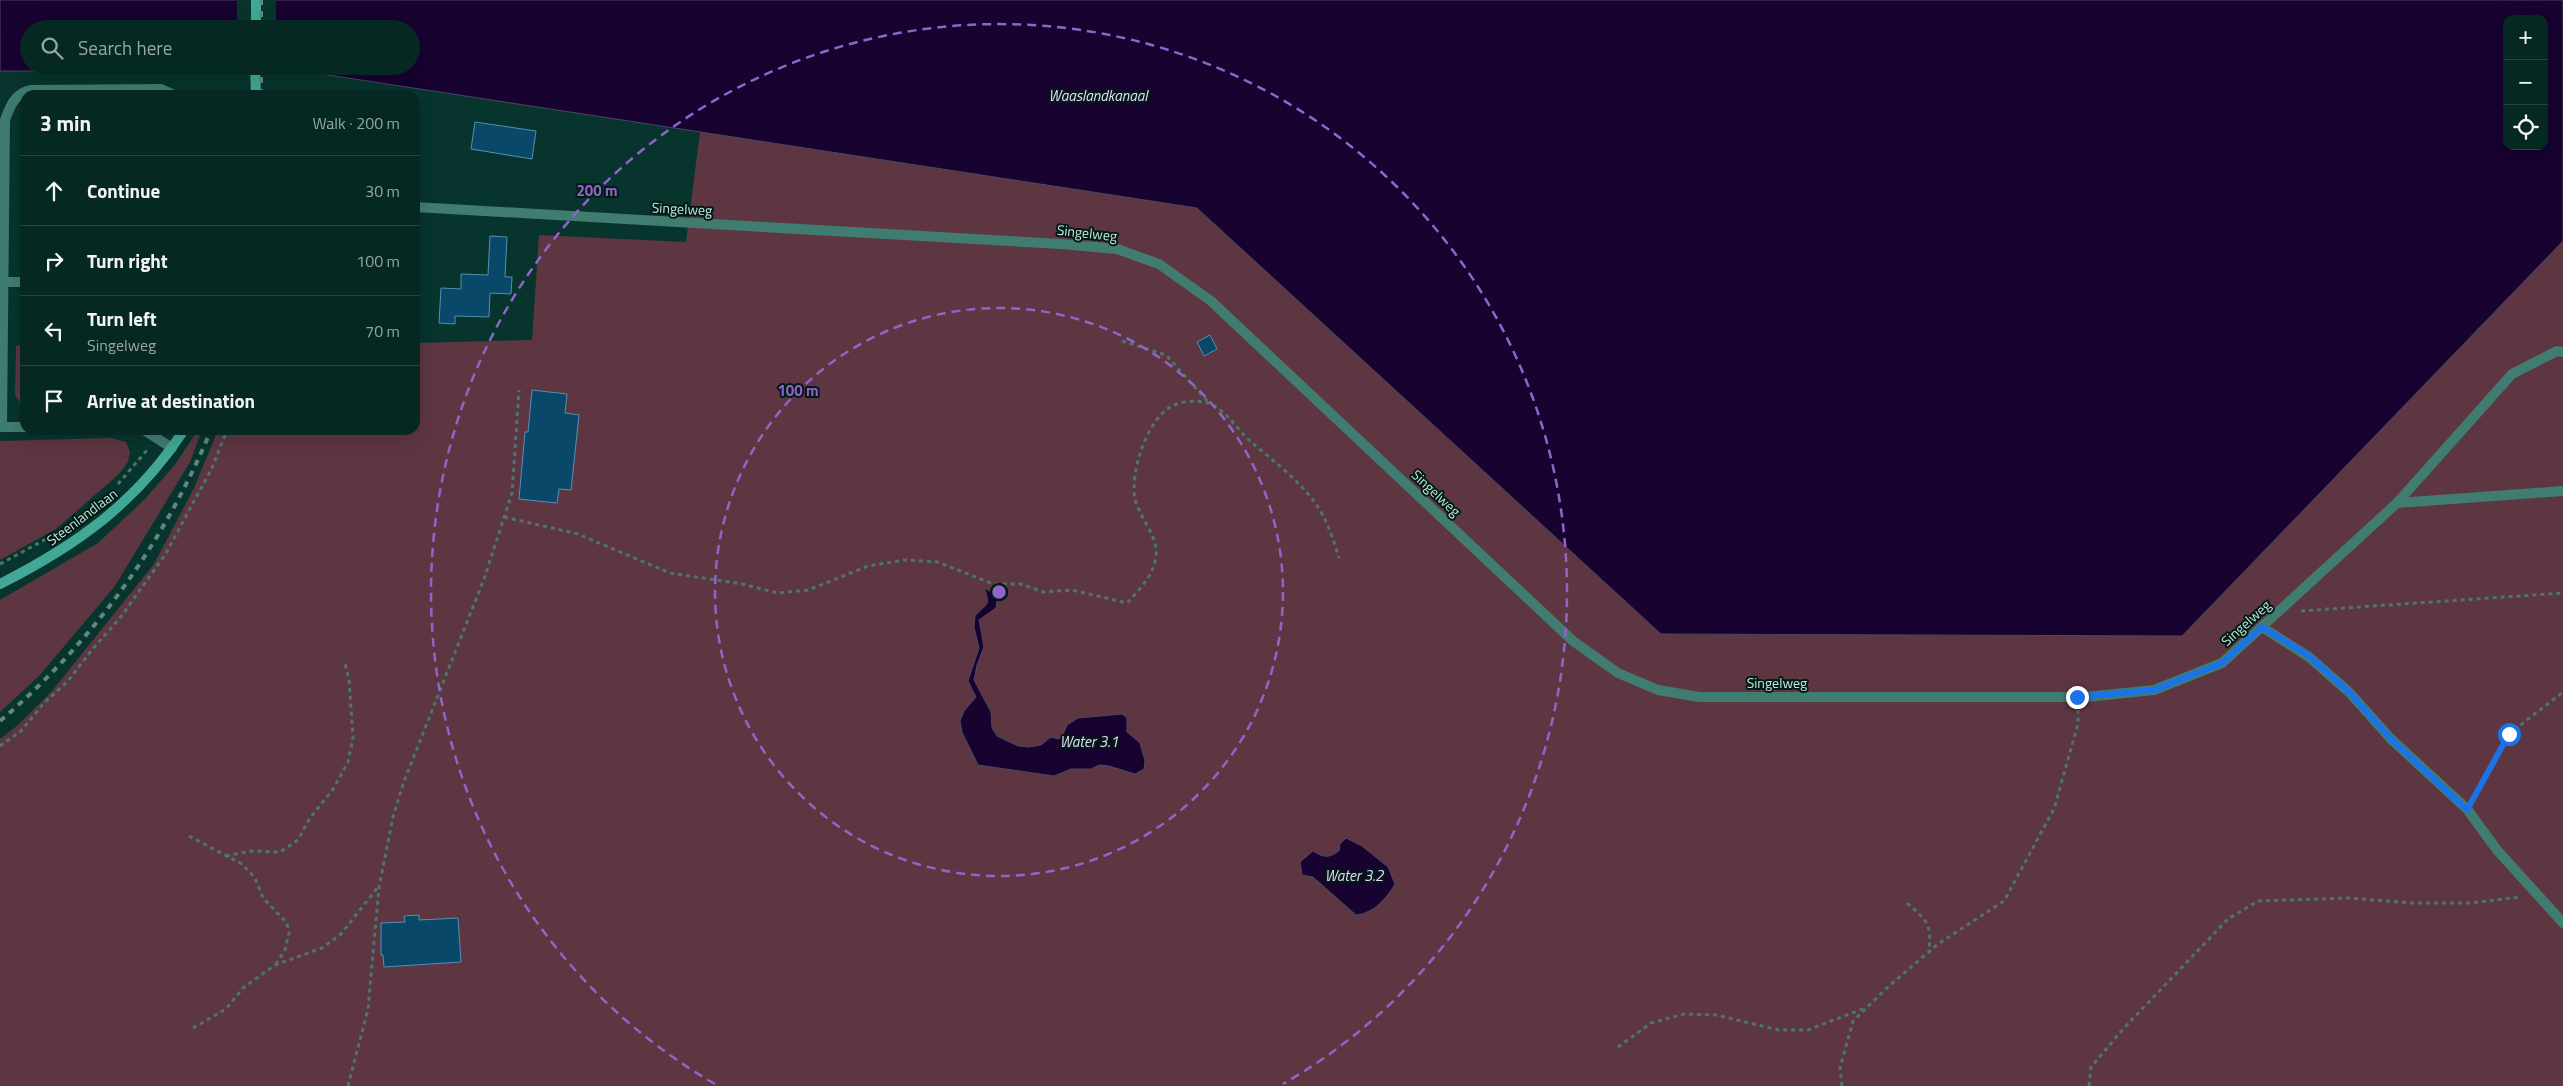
<!DOCTYPE html>
<meta charset="utf-8">
<style>
body{margin:0;font-family:"Titillium Web",sans-serif;background:#0e302a;color:#f1f3f6}
.controls{position:absolute;right:15px;top:15px;display:grid;overflow:hidden;border-radius:10px;box-shadow:0 5px 20px #0002}
.controls button{width:45px;height:45px;display:grid;place-items:center;padding:0;border:0;border-bottom:1px solid #264440;background:#052822;color:#f1f3f6;font:25px sans-serif}
.stop{position:absolute;width:15px;height:15px;margin:-11px;border:4px solid #1a73e8;border-radius:50%;background:#fff}
.stop.end{background:#1a73e8;border-color:#fff;box-shadow:0 1px 5px #0008}
.list{margin:0;padding:0;list-style:none}
h2{display:flex;justify-content:space-between;align-items:center;height:65px;margin:0;padding:0 20px;font-size:21px}
h2 small{font-size:16px;font-weight:400;color:#97a6a5}
.list li{display:grid;grid-template-columns:32px 1fr auto;gap:15px;align-items:center;box-sizing:border-box;height:70px;padding:0 20px;border-top:1px solid #264440}
.list b{display:block;font-size:19px;white-space:nowrap}
.list p{margin:0;font-size:16px;white-space:nowrap;color:#97a6a5}
.list em{font-size:16px;font-style:normal;color:#97a6a5}
.icon{flex:none;width:28px;height:28px;fill:none;stroke:currentColor;stroke-width:2;stroke-linecap:round;stroke-linejoin:round}
.map{position:relative;flex:none;width:2563px;height:1086px;overflow:hidden}
.search{position:absolute;background:#052822;box-shadow:0 5px 20px #0002;left:20px;top:20px;width:400px;height:55px;display:flex;align-items:center;gap:12px;box-sizing:border-box;padding:0 18px;border-radius:28px;color:#97a6a5;font-size:19px}
.panel{position:absolute;background:#052822;box-shadow:0 5px 20px #0002;left:20px;top:90px;width:400px;height:345px;border-radius:15px}
.map>svg:first-child{display:block}
</style>
<div class="map">
<svg width="2563" height="1086" viewBox="0 0 2563 1086">
<rect width="100%" height="100%" fill="#07352d"/>
<g fill="#5d3642">
<path d="M700,132L1197,208L1661,634L2182,636L2563,241V1086H0V739L18,725L52,691L154,564L194,488L218,430H415V343L532,340L539,235L686,242Z"/>
<path d="M25,345V410L15,395L16,346Z"/>
<path d="M198,430H202L190,462L115,586L39,676L0,712V600L98,543L144,500L174,466Z"/>
<path d="M111,438L126,442L130,452L128,462L118,475L56,529L0,560V441Z"/>
</g>
<g fill="#170230" stroke="#4b4765" fill-rule="evenodd">
<path d="M0,0H2563V241L2182,636L1661,634L1197,208L302,71H0ZM2507,19H2544V146H2507ZM29,29H411V66H29Z"/>
<path d="M984,588L992,592L997,600L996,608L979,620L984,647L977,665L974,680L991,712L992,728L997,736L1018,746L1029,747L1041,745L1051,737L1058,739L1062,737L1067,725L1078,718L1122,714L1127,718V732L1140,743L1145,761L1144,769L1135,774L1109,766L1099,765L1091,769H1071L1054,776L978,765L962,732L960,721L964,711L976,697L968,681L979,648L974,627L975,616C986,603 992,607 984,588Z"/>
<path d="M1346,838L1362,846L1388,867L1395,884C1386,899 1374,913 1356,915L1313,877L1302,875L1300,862L1313,851C1324,858 1329,858 1339,851L1340,844Z"/>
</g>
<rect fill="#07352d" x="237" y="0" width="39" height="29"/>
<g fill="#094869" stroke="#578fb4">
<path d="M475,122L536,131L532,159L471,149Z"/>
<path d="M490,236L507,237L505,277H512L511,294L490,293L489,317L455,316V324L439,323L441,288L461,289V274L488,275Z"/>
<path d="M1210,335L1217,349L1204,356L1197,342Z"/>
<path d="M532,390L567,394L565,413L579,415L571,490L559,489L557,503L519,499L525,432H528Z"/>
<path d="M419,915V920L458,918L461,962L384,967L383,955H381V923L405,922L404,916Z"/>
</g>
<g fill="none" stroke-linecap="round" stroke-linejoin="round">
<g stroke="#4b766e" stroke-width="3" stroke-dasharray="4 4" stroke-linecap="butt">
<path d="M1122,341L1166,355L1209,403"/>
<path d="M118,484L148,449"/>
<path d="M504,517L578,534L670,573L742,584L778,593L808,590L868,566L905,560L938,562L993,584H1021L1043,592L1072,590L1127,603C1141,588 1158,571 1156,548C1154,533 1139,515 1135,499C1130,473 1146,422 1170,407C1180,401 1199,399 1210,404C1227,411 1236,428 1249,440C1273,461 1304,483 1321,512C1329,526 1334,542 1339,558"/>
<path d="M0,564L50,537"/>
<path d="M2301,611L2563,593"/>
<path d="M0,746L21,731L44,703L68,681L91,651L120,618L165,555L212,468L227,430"/>
<path d="M2473,798L2509,734L2563,692"/>
<path d="M189,836L242,864L255,878L263,898L287,923L289,933L285,950L276,964"/>
<path d="M226,856L251,851L280,852L298,840L310,818L334,788L348,762L353,738L349,679L344,660"/>
<path d="M1907,903C1926,920 1932,923 1929,951"/>
<path d="M193,1028L226,1009L243,988L275,965L322,948L341,934L378,887"/>
<path d="M1618,1047L1651,1023L1684,1014L1716,1015L1779,1030H1808L1865,1008"/>
<path d="M348,1086L368,1009L379,887L393,817L403,784L484,579L512,493L519,390"/>
<path d="M1842,1086L1840,1068L1853,1021L1889,986L1938,944L2004,901L2054,809L2078,724V710"/>
<path d="M2089,1086L2091,1067L2124,1028L2228,919L2258,901L2349,898L2412,903H2470L2521,897"/>
</g>
<g stroke="#407c70" stroke-width="10">
<path d="M4,282H25"/>
<path d="M2,427L5,120C10,106 15,93 31,90L161,89L174,95"/>
<path d="M2262,627L2309,657L2350,693L2390,738L2467,809L2497,850L2563,923"/>
</g>
<g stroke="#407c70" stroke-width="10">
<path d="M415,207L1061,244L1117,249L1159,264L1211,301L1573,641L1618,673L1658,690L1699,697H2086L2154,690L2222,663L2397,503L2512,374L2557,351L2563,352"/>
<path d="M0,427H25"/>
<path d="M144,430L172,448"/>
<path d="M2397,503L2563,491"/>
</g>
<g stroke="#41a896" stroke-width="10">
<path d="M256,29V0"/>
<path d="M255,66L256,95"/>
<path d="M0,584C77,545 136,503 184,430"/>
</g>
<g stroke="#5e8880" stroke-width="4" stroke-dasharray="6 6" stroke-linecap="butt">
<path d="M261,29V0"/>
<path d="M261,95V66"/>
<path d="M0,721C93,642 164,543 211,430"/>
</g>
</g>
<g fill="none" stroke-linecap="round" stroke-linejoin="round">
<path stroke="#1a73e8" stroke-width="6" d="M2077,697L2154,690L2222,663L2262,627L2309,656L2350,693L2390,738L2467,810L2509,734"/>
</g>
<g fill="none" stroke="#9164c9" stroke-width="2.5" stroke-dasharray="9 6">
<circle cx="999" cy="592" r="284"/>
<path d="M715 1084A568 568 0 1 1 1283 1084"/>
</g>
<g text-anchor="middle" stroke-width="4" stroke-linejoin="round" paint-order="stroke">
<g font-size="14" fill="#c3e8e0" stroke="#021a15">
<text transform="translate(682 209) rotate(3)" y="5">Singelweg</text>
<text transform="translate(1087 233) rotate(6)" y="5">Singelweg</text>
<text transform="translate(1436 493) rotate(43)" y="5">Singelweg</text>
<text transform="translate(82 517) rotate(-37)" y="5">Steenlandlaan</text>
<text transform="translate(2246 623) rotate(-42)" y="5">Singelweg</text>
<text x="1777" y="688">Singelweg</text>
</g>
<g font-size="15" font-style="italic" fill="#e6dcfd" stroke="#021a15">
<text x="1098" y="101">Waaslandkanaal</text>
<text x="1089" y="747">Water 3.1</text>
<text x="1354" y="881">Water 3.2</text>
</g>
</g>
<circle cx="999" cy="592" r="8" fill="#9164c9" stroke="#021a15" stroke-width="2.5"/>
<g font-size="15" text-anchor="middle" font-weight="bold" fill="#9164c9" stroke="#021a15" stroke-width="4" stroke-linejoin="round" paint-order="stroke">
<text x="597" y="196">200 m</text>
<text x="798" y="396">100 m</text>
</g>
</svg>
<div class="controls">
<button>+</button>
<button>−</button>
<button><svg class="icon" aria-label="locate" viewBox="0 0 24 24"><circle cx="12" cy="12" r="6"/><path d="M12 2v4M12 18v4M2 12h4M18 12h4"/></svg></button>
</div>
<div class="stop" style="left:2509px;top:734px"></div>
<div class="stop end" style="left:2077px;top:697px"></div>
<div class="search"><svg class="icon" aria-label="search" viewBox="0 0 24 24"><circle cx="10" cy="10" r="6"/><path d="M15 15l6 6"/></svg>Search here</div>
<section class="panel">
<h2>3 min<small>Walk · 200 m</small></h2>
<ul class="list">
<li><svg class="icon" aria-label="ahead" viewBox="0 0 24 24"><path d="M12 20V5M6 11l6-6 6 6"/></svg><div><b>Continue</b></div><em>30 m</em></li>
<li><svg class="icon" aria-label="right" viewBox="0 0 24 24"><path d="M7 20v-9h11M14 6l5 5-5 5"/></svg><div><b>Turn right</b></div><em>100 m</em></li>
<li><svg class="icon" aria-label="left" viewBox="0 0 24 24"><path d="M17 20v-9H6M10 6l-5 5 5 5"/></svg><div><b>Turn left</b><p>Singelweg</p></div><em>70 m</em></li>
<li><svg class="icon" aria-label="arrive" viewBox="0 0 24 24"><path d="M6 21V4h12l-3 4 3 4H6"/></svg><div><b>Arrive at destination</b></div></li>
</ul>
</section>
</div>
